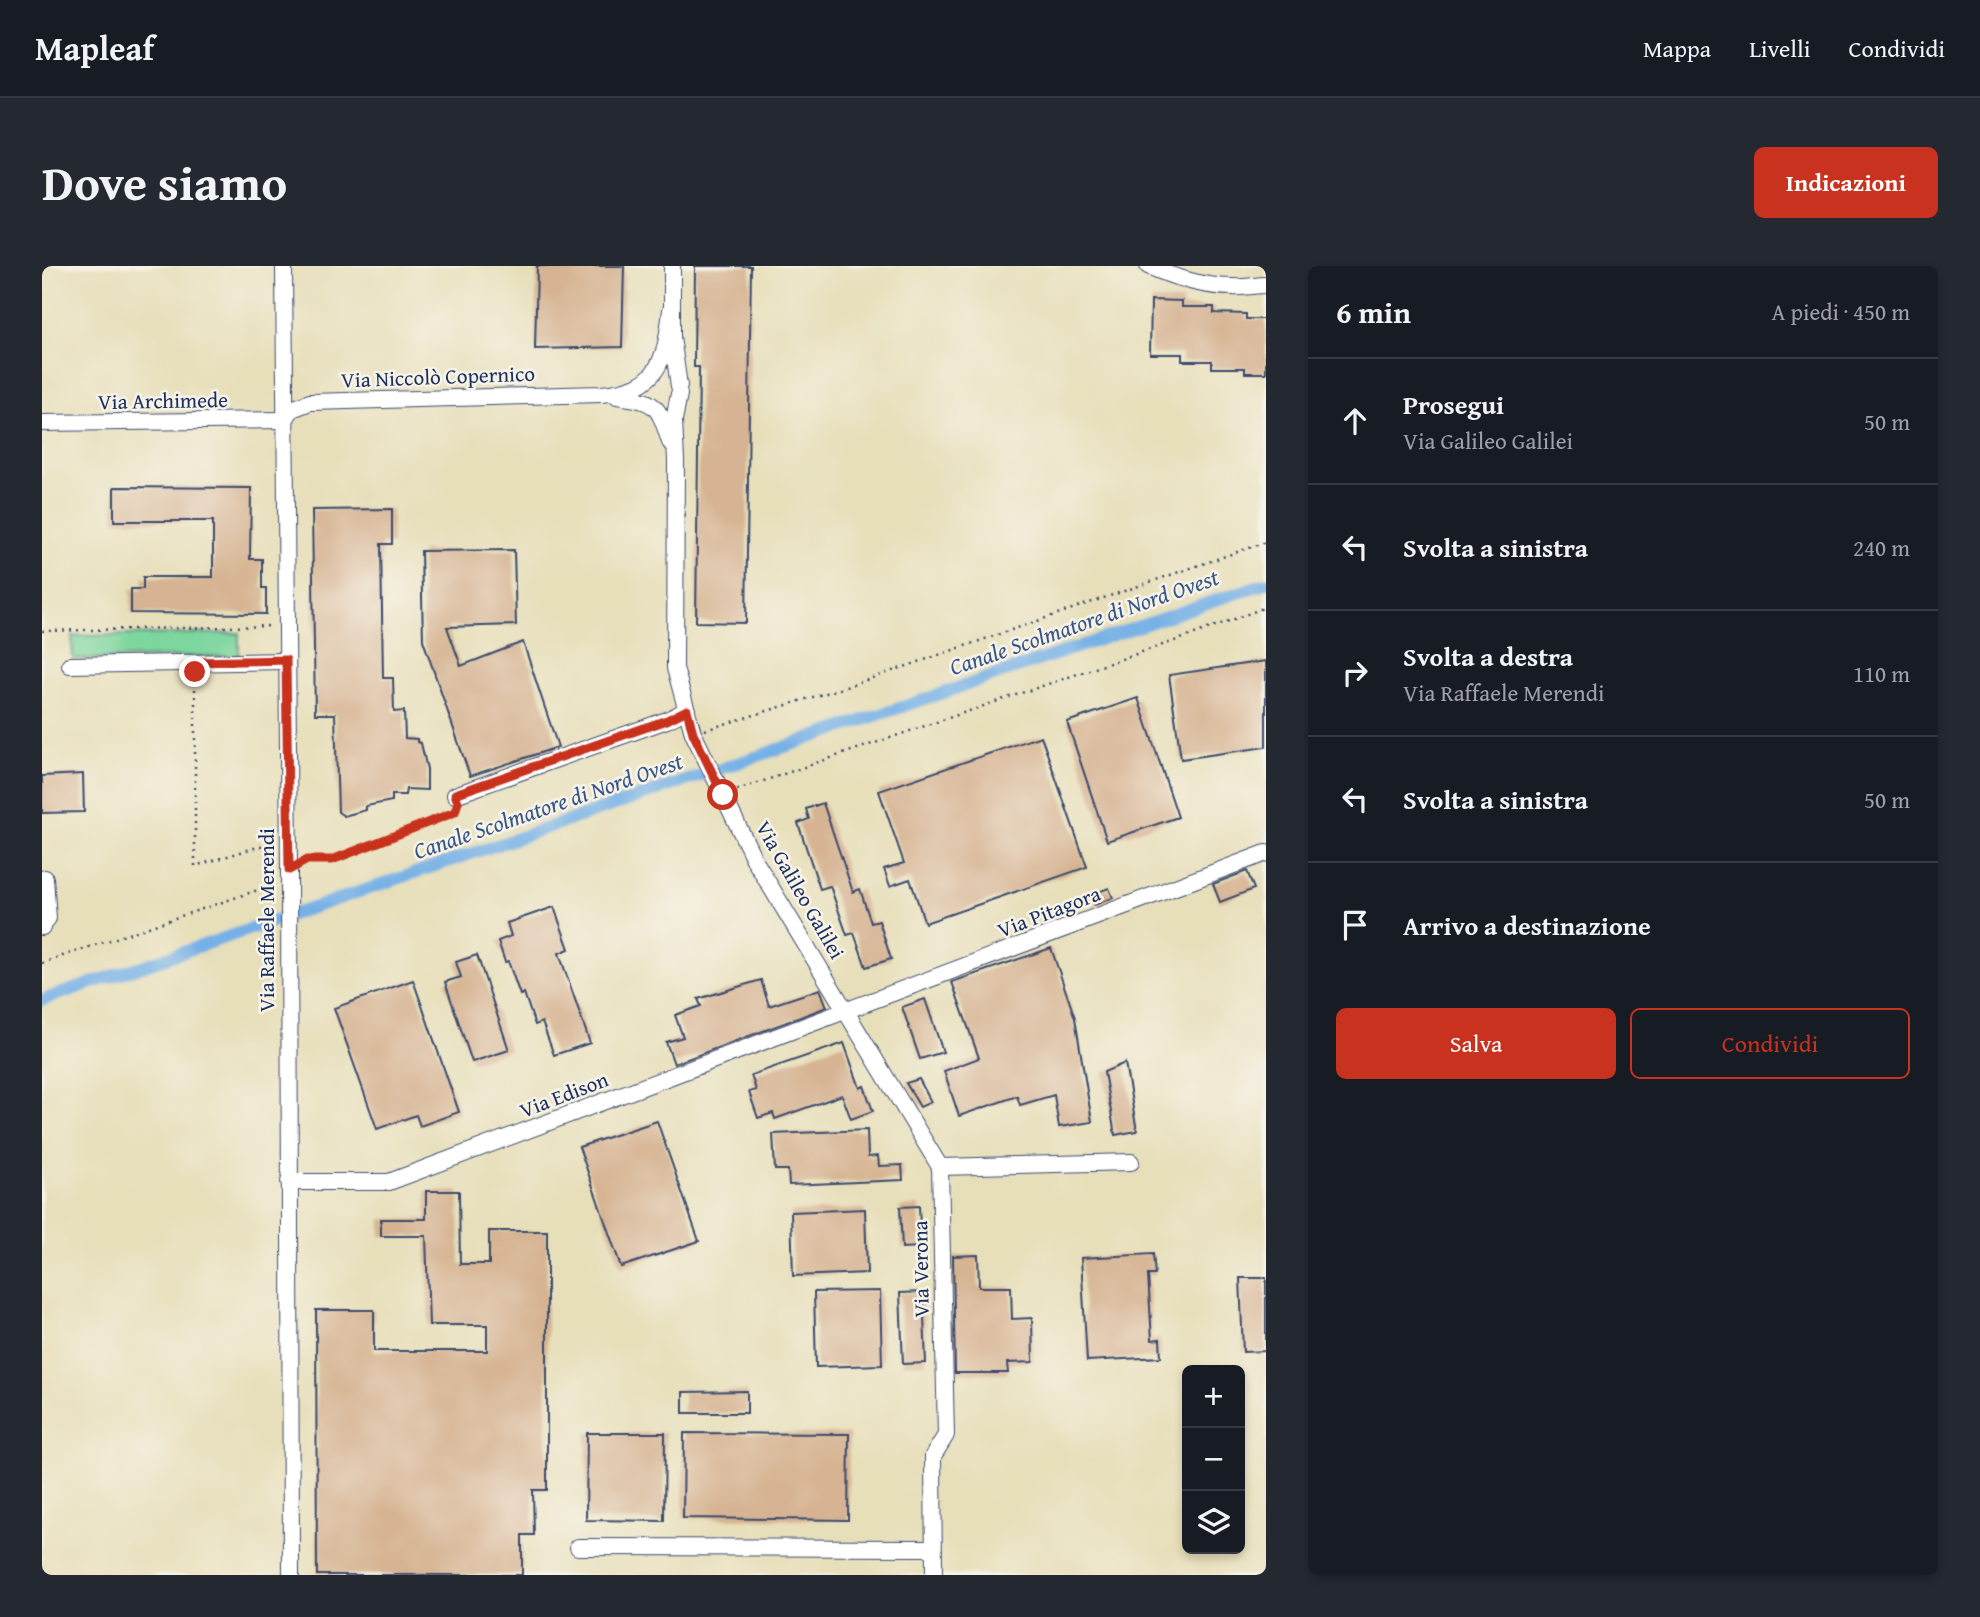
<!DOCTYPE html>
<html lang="it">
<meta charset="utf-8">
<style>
body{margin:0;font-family:"Gentium Book Plus",serif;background:#242831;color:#f1f3f6}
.controls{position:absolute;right:21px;bottom:21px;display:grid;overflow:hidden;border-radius:10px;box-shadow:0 4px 10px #0003}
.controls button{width:63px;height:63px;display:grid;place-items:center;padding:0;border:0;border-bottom:2px solid #363941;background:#171b24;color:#f1f3f6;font:35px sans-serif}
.stop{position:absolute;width:21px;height:21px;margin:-16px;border:5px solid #c8321e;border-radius:50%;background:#fff}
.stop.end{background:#c8321e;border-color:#fff;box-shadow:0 2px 7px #0008}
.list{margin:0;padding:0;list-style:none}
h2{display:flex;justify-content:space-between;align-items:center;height:91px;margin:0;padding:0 28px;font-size:30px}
h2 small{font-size:23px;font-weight:400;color:#9ea1a6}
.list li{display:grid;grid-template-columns:46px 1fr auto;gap:21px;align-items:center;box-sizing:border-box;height:126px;padding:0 28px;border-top:2px solid #363941}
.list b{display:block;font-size:26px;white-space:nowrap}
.list p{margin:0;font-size:23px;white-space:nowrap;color:#9ea1a6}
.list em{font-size:23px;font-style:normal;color:#9ea1a6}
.actions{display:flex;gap:14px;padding:21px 28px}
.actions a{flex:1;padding:16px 0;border:2px solid #c8321e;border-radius:10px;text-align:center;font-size:24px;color:#c8321e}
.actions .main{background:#c8321e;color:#fff}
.icon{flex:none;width:38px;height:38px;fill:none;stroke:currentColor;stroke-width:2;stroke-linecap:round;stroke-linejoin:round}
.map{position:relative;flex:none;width:1224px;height:1309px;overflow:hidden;border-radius:10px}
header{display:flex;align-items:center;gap:42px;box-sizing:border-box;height:98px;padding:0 35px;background:#171b24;border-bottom:2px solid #363941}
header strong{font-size:33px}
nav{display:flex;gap:38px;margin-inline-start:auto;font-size:24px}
.intro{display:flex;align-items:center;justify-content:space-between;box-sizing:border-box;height:168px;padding:0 42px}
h1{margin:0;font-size:49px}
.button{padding:18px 32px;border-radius:10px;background:#c8321e;color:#fff;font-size:24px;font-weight:700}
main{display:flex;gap:42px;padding:0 42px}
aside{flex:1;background:#171b24;border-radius:10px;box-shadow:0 4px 10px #0003}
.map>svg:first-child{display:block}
</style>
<header>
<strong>Mapleaf</strong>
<nav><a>Mappa</a><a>Livelli</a><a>Condividi</a></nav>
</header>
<div class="intro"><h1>Dove siamo</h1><a class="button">Indicazioni</a></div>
<main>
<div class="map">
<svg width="1224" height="1309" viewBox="0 0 1224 1309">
<rect width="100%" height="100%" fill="#f7f3e8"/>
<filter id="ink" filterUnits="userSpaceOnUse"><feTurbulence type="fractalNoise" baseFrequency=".0143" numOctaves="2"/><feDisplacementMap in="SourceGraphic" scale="14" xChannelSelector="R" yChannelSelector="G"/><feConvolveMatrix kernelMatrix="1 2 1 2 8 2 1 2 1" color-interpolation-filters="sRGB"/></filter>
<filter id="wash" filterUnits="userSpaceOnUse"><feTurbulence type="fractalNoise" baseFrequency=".00686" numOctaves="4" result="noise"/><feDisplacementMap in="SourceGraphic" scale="28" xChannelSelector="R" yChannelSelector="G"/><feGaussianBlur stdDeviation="1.57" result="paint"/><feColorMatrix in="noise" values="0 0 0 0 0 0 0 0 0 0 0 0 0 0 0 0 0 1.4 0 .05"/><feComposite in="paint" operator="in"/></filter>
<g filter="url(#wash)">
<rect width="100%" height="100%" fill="#e7dfba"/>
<path fill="#7cd69d" stroke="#4c827e" stroke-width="2" d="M197,367V390L31,393L30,370Z"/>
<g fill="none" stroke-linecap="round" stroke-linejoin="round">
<path stroke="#75b0e6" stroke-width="12" d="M0,734L1224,317"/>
</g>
<g id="blocks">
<g fill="#d6b392">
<path d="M495,0H582L580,81L493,83Z"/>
<path d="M653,0H709L704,357L654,356L657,101H652Z"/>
<path d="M1109,34L1140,35V41H1172V47L1204,48V53H1224V107H1203V102H1170V95H1140V88H1108Z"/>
<path d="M72,221L209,222L208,293H220V322H224V348L89,347V323H101V311H171V255H72Z"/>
<path d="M350,243V278H339L341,412H351L352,446L362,445L363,472L375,473V476L379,477L385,503V524L364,523L363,529H350V535L324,540V544L302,550L296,546L293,448H273L270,244Z"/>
<path d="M472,284L474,359L405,361L419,400L481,376L516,481L428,510L381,374L379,285Z"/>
<path d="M1224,395V481L1139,493L1127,409Z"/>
<path d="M1096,432L1136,551L1065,575L1025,456Z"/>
<path d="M999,470L1045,601L883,657L868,613L848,620L842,603L862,597L837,525Z"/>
<path d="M41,508L42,546L0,547V510Z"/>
<path d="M781,537L811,626L818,623L829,657L837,655L849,693L824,701L812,667L805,669L788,620L778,623L756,557L767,553L764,543Z"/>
<path d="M1205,605L1212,623L1178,636L1171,618Z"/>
<path d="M1067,622L1071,632L1052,639L1048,629Z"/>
<path d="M512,641L527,683L517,687L548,777L512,789L500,756L493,759L482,727L478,729L466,695L463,696L456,675L469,670L465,657Z"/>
<path d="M1009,682L1033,752L1050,856L1017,861L1012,829L978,839L975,830L917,850L902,805L937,792L910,716Z"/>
<path d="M435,689L467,784L430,796L403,716L419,711L414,696Z"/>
<path d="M371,714L417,846L378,860L374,849L335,863L292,742Z"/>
<path d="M719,714L727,740L778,723L785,741L632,798L624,776L641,771L633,749L659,740L656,733Z"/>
<path d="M883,733L901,786L878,793L860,741Z"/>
<path d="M802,777L818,822L822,820L831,845L809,853L800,829L733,853L731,847L716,852L707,826L714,824L709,809Z"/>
<path d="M1083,797L1095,865L1073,869L1062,806Z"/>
<path d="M877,813L889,836L878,841L864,817Z"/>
<path d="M615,855L657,975L579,1001L537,881Z"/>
<path d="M825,864L826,891L836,890L837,900L860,899L861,914L747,919L746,904H733L731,868Z"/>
<path d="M384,925H417L418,998H447V965H505V1224H491L492,1269H480V1309H275L274,1044H332V1085H445V1059H387L384,970H339V953H384Z"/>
<path d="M877,940L879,981L860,982L858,941Z"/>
<path d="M823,943L825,1007L751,1010L749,946Z"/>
<path d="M1111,988L1113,1009H1106L1110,1074L1118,1073L1119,1091L1045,1095L1039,992Z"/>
<path d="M936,989L937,1021H969L970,1053L990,1052L991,1096L965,1097L966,1107H913L911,990Z"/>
<path d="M1198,1012H1224V1085L1201,1086Z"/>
<path d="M838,1025L840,1099L774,1101L772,1026Z"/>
<path d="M881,1026L884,1097L861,1098L858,1027Z"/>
<path d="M705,1125V1147H641V1126Z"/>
<path d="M545,1167H623L622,1255L544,1254Z"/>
<path d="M642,1167L807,1168L806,1254L641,1252Z"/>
</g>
</g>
</g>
<g filter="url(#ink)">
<use href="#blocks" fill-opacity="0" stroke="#3a496c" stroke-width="2"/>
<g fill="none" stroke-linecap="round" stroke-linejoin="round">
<defs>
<g id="minor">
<path d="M242,0L247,604L249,1309"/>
<path d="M630,0V71L637,120"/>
<path d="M1106,0C1133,12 1161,21 1191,21C1202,22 1213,19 1224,19"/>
<path d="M637,128L632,154L634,195L633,402L651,467L713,595L898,901L904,1169L891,1190L892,1309"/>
<path d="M575,130C614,135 616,138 628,176"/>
<path d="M243,154L250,143L268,136L559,128C617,123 623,97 629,44"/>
<path d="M0,157L243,154"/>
<path d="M28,399L244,395"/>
<path d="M413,529L625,454L645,444"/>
<path d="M0,661L6,652L3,612"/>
<path d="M898,901L1089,896"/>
<path d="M247,916H347L1224,587"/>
<path d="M536,1281L891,1282"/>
</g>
</defs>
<use href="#minor" stroke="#3a496c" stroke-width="18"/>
<g stroke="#3a496c" stroke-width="2.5" stroke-dasharray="2 5" stroke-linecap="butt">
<path d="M0,365L231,360"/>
<path d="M153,409V600L222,579"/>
<path d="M663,464L807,420L1224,276"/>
<path d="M695,524L1147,370L1224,341"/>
<path d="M260,597L265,594H290L413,546L416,541"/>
<path d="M0,697L213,625L226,614L233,612"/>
</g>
<use href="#minor" stroke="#fff" stroke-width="16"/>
</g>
</g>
<g fill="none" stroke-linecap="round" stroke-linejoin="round" filter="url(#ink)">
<path stroke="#c8321e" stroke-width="9" d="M153,406V396L244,394L247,604L265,594H290L413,546L416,536L413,528L625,454L645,444L651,467L681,529"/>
</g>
<g text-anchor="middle" stroke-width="5" stroke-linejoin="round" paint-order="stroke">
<g font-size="21" fill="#1b2f5e" stroke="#f7f3e8">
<text transform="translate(396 111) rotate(-2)" y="7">Via Niccolò Copernico</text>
<text transform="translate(121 135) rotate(-1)" y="7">Via Archimede</text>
<text transform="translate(758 624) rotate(60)" y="7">Via Galileo Galilei</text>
<text transform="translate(1007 646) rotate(-21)" y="7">Via Pitagora</text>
<text transform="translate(225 654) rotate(-90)" y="7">Via Raffaele Merendi</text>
<text transform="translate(522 829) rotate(-21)" y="7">Via Edison</text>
<text transform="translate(879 1003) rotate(-91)" y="7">Via Verona</text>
</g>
<g font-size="23" font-style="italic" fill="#365687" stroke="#f7f3e8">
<text transform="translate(1042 356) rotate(-19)" y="8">Canale Scolmatore di Nord Ovest</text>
<text transform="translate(506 540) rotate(-19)" y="8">Canale Scolmatore di Nord Ovest</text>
</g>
</g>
</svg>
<div class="controls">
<button>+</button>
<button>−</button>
<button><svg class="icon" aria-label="layers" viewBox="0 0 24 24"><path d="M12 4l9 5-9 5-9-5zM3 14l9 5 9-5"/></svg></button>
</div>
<div class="stop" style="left:681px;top:529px"></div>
<div class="stop end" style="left:153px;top:406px"></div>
</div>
<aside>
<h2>6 min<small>A piedi · 450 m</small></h2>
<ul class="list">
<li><svg class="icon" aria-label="ahead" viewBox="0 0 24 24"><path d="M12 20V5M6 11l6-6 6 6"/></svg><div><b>Prosegui</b><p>Via Galileo Galilei</p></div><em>50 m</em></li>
<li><svg class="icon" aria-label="left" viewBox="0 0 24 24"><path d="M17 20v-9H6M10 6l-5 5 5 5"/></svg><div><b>Svolta a sinistra</b></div><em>240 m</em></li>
<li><svg class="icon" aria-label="right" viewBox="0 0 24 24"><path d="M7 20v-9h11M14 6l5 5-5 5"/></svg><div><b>Svolta a destra</b><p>Via Raffaele Merendi</p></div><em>110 m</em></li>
<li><svg class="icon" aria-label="left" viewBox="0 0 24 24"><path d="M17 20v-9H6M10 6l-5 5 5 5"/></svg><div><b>Svolta a sinistra</b></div><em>50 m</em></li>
<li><svg class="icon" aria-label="arrive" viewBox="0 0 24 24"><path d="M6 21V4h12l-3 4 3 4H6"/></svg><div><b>Arrivo a destinazione</b></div></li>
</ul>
<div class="actions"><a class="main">Salva</a><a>Condividi</a></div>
</aside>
</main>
